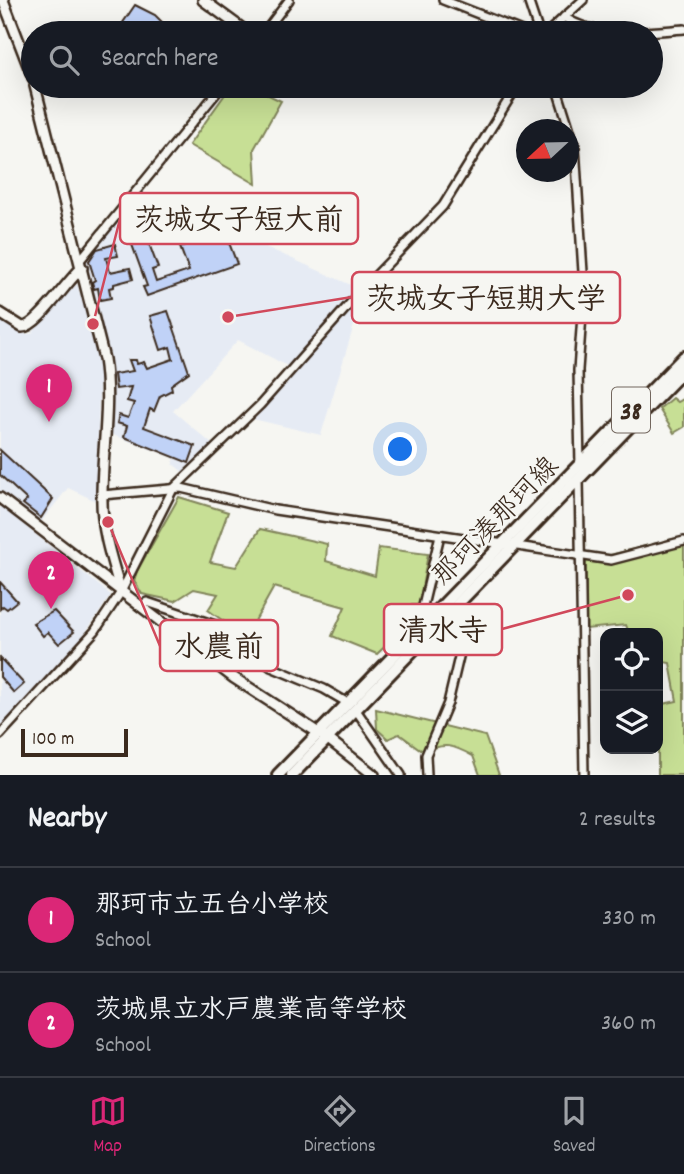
<!DOCTYPE html>
<meta charset="utf-8">
<style>
body{margin:0;font-family:Dekko,"Klee One",sans-serif;background:#242831;color:#f1f3f6}
.controls{position:absolute;right:21px;bottom:21px;display:grid;overflow:hidden;border-radius:14px;box-shadow:0 7px 28px #0002}
.controls button{width:63px;height:63px;display:grid;place-items:center;padding:0;border:0;border-bottom:2px solid #363941;background:#171b24;color:#f1f3f6;font:35px sans-serif}
.compass{position:absolute;left:516px;top:119px;width:63px;height:63px;border-radius:50%;background:#171b24;box-shadow:0 7px 28px #0002;rotate:248deg}
.scale{position:absolute;left:21px;bottom:18px;width:107px;box-sizing:border-box;padding-left:7px;border:4px solid #3b2a1e;border-top:0;font-size:19px;line-height:24px;white-space:nowrap;color:#3b2a1e;-webkit-text-stroke:5px #f6f6f2;paint-order:stroke}
.you{position:absolute;left:401px;top:450px;width:24px;height:24px;margin:-18px;border:5px solid #fff;border-radius:50%;background:#1a73e8;box-shadow:0 0 0 10px #1a73e833}
.badge{display:grid;place-items:center;width:46px;height:46px;border-radius:50%;background:#db2777;color:#fff;font-size:23px;font-weight:700}
.pin{position:absolute;translate:-50% -58px;filter:drop-shadow(0 2px 4px #0008)}
.pin::after{content:'';position:absolute;top:37px;width:24px;height:21px;background:inherit;clip-path:polygon(0 0,100% 0,50% 100%)}
.list{margin:0;padding:0;list-style:none}
h2{display:flex;justify-content:space-between;align-items:center;height:91px;margin:0;padding:0 28px;font-size:30px}
h2 small{font-size:23px;font-weight:400;color:#9ea1a6}
.list li{display:grid;grid-template-columns:46px 1fr auto;gap:21px;align-items:center;box-sizing:border-box;height:105px;padding:0 28px;border-top:2px solid #363941}
.list b{display:block;font-size:26px;white-space:nowrap}
.list p{margin:0;font-size:23px;white-space:nowrap;color:#9ea1a6}
.list em{font-size:23px;font-style:normal;color:#9ea1a6}
.icon{flex:none;width:38px;height:38px;fill:none;stroke:currentColor;stroke-width:2;stroke-linecap:round;stroke-linejoin:round}
.map{position:relative;flex:none;width:684px;height:775px;overflow:hidden}
.search{position:absolute;background:#171b24;box-shadow:0 7px 28px #0002;left:21px;right:21px;top:21px;height:77px;display:flex;align-items:center;gap:18px;box-sizing:border-box;padding:0 24px;border-radius:38px;color:#9ea1a6;font-size:26px}
.sheet{height:301px;background:#171b24}
nav{display:flex;justify-content:space-around;align-items:center;box-sizing:border-box;height:98px;border-top:2px solid #363941;background:#171b24;font-size:19px;color:#9ea1a6}
nav a{display:grid;justify-items:center;gap:4px}
nav .on{color:#db2777}
.map>svg:first-child{display:block}
</style>
<div class="map">
<svg width="684" height="775" viewBox="0 0 684 775">
<rect width="100%" height="100%" fill="#f6f6f2"/>
<filter id="ink" filterUnits="userSpaceOnUse"><feTurbulence type="fractalNoise" baseFrequency=".0143" numOctaves="2"/><feDisplacementMap in="SourceGraphic" scale="14" xChannelSelector="R" yChannelSelector="G"/><feConvolveMatrix kernelMatrix="1 2 1 2 8 2 1 2 1" color-interpolation-filters="sRGB"/></filter>
<g filter="url(#ink)">
<g fill="#e6ebf4">
<path d="M140,191L360,289L363,295L321,435L253,419L295,370L238,340L173,411L213,445L183,472L173,464L174,458L110,434L112,369L86,259Z"/>
<path d="M77,284L100,357L96,501L68,488L41,522L0,491V320L23,334H31Z"/>
<path d="M0,506L111,595L81,639L0,729Z"/>
</g>
<g fill="#c7df95" stroke="#81845a" stroke-width="2">
<path d="M231,86H250L281,101L254,149L256,184L189,145Z"/>
<path d="M672,398L677,402L684,398V427L674,433L659,409Z"/>
<path d="M179,497L228,512L210,562L236,567L260,529L327,544L326,561L375,576L379,548L428,554L419,605H404L398,634L377,654L332,636L345,607L274,587L246,637L208,610L218,594L194,589L175,601L142,594L134,581L137,571Z"/>
<path d="M677,538L684,539V775H658V705L677,701L670,663L658,661V633H629L626,625L586,629V561Z"/>
<path d="M376,709L485,736L499,775H480L473,756C453,745 444,742 424,752L399,734L388,739L377,729Z"/>
</g>
<g fill="#c0d2f7" stroke="#3b2a1e" stroke-width="2">
<path d="M135,5L155,15L173,33H128L120,27Z"/>
<path d="M141,222L158,268L152,270L156,282L189,271L180,247L225,232L237,264L147,296L143,287L147,286L126,228Z"/>
<path d="M115,244L118,256L106,258L110,272L130,268L133,279L114,284V287L109,288L111,298L100,300L98,288L94,289L92,282L95,280L89,261L97,249Z"/>
<path d="M168,311L189,372L171,385L172,390L160,396L154,411L150,409L144,427L195,446L189,463L124,437L127,426L117,423L119,415L128,418L134,403L127,401L131,387L116,389L114,374L133,371L129,360H136L137,364L144,362L147,368L173,359L170,347L161,350L150,316Z"/>
<path d="M0,450L53,499L41,518L23,504L27,500L0,475Z"/>
<path d="M0,582L17,601L7,609L3,606L0,609Z"/>
<path d="M54,611L74,632L59,644L48,632L43,636L33,623Z"/>
<path d="M0,658L24,684L14,693L0,677Z"/>
</g>
<g fill="none" stroke-linecap="round" stroke-linejoin="round">
<defs>
<g id="minor">
<path d="M443,0L527,33"/>
<path d="M528,0L539,33"/>
<path d="M564,17C596,39 647,32 684,29"/>
<path d="M264,33L289,0"/>
<path d="M547,33L583,0"/>
<path d="M556,86L575,146L584,288L578,370L580,466"/>
<path d="M81,259L222,86"/>
<path d="M579,478L584,775"/>
<path d="M102,495L181,488L275,510L611,560L684,541"/>
<path d="M139,606L147,602L218,626L271,667L324,689L348,703"/>
<path d="M433,615L423,606L440,535"/>
<path d="M356,710L401,775"/>
<path d="M0,735L95,631L121,592L173,489L260,405L362,290L443,206L517,86"/>
<path d="M427,775L426,755L448,703L464,636L459,628L443,619"/>
</g>
<g id="tertiary">
<path d="M3,0L33,78"/>
<path d="M203,0L248,33"/>
<path d="M35,86L104,359C111,404 102,451 102,496C101,529 112,561 121,592"/>
<path d="M0,313L22,327C37,328 68,279 82,268"/>
<path d="M0,498L234,678L328,739L374,775"/>
</g>
<g id="primary">
<path d="M278,775L684,357"/>
<path d="M292,775L684,370"/>
</g>
</defs>
<use href="#minor" stroke="#3b2a1e" stroke-width="12"/>
<use href="#tertiary" stroke="#3b2a1e" stroke-width="14"/>
<use href="#primary" stroke="#3b2a1e" stroke-width="16"/>
<use href="#minor" stroke="#f6f6f2" stroke-width="7"/>
<use href="#tertiary" stroke="#f6f6f2" stroke-width="9"/>
<use href="#primary" stroke="#f6f6f2" stroke-width="10"/>
</g>
</g>
<g text-anchor="middle" stroke-width="5" stroke-linejoin="round" paint-order="stroke">
<rect fill="#f6f6f2" stroke="#73675e" stroke-width="2" x="612" y="387.5" width="38" height="45" rx="5"/>
<g font-size="26" font-weight="bold" fill="#3b2a1e">
<text x="631" y="419">38</text>
</g>
<g font-size="28" fill="#3b2a1e" stroke="#f6f6f2">
<text transform="translate(494 520) rotate(-46)" y="10">那珂湊那珂線</text>
</g>
</g>
<path fill="none" stroke="#d1495b" stroke-width="2.5" d="M93 324L120 219M228 317L352 297M628 595L502 629M108 522L160 646"/>
<g fill="#d1495b" stroke="#f6f6f2" stroke-width="2.5">
<circle cx="93" cy="324" r="7"/>
<circle cx="228" cy="317" r="7"/>
<circle cx="628" cy="595" r="7"/>
<circle cx="108" cy="522" r="7"/>
</g>
<g fill="#f6f6f2" stroke="#d1495b" stroke-width="2.5">
<rect x="120" y="193" width="238" height="51" rx="7"/>
<rect x="352" y="272" width="268" height="51" rx="7"/>
<rect x="384" y="604" width="118" height="51" rx="7"/>
<rect x="160" y="620" width="118" height="51" rx="7"/>
</g>
<g font-size="30" text-anchor="middle" font-weight="bold" fill="#3b2a1e">
<text x="239" y="229">茨城女子短大前</text>
<text x="486" y="308">茨城女子短期大学</text>
<text x="443" y="640">清水寺</text>
<text x="219" y="656">水農前</text>
</g>
</svg>
<div class="controls">
<button><svg class="icon" aria-label="locate" viewBox="0 0 24 24"><circle cx="12" cy="12" r="6"/><path d="M12 2v4M12 18v4M2 12h4M18 12h4"/></svg></button>
<button><svg class="icon" aria-label="layers" viewBox="0 0 24 24"><path d="M12 4l9 5-9 5-9-5zM3 14l9 5 9-5"/></svg></button>
</div>
<svg class="compass" viewBox="-18 -18 36 36"><path d="M0-13l5 13h-10z" fill="#e53935"/><path d="M0 13l5-13h-10z" fill="#9ea1a6"/></svg>
<div class="scale">100 m</div>
<div class="you"></div>
<div class="pin badge" style="left:49px;top:422px">1</div>
<div class="pin badge" style="left:51px;top:609px">2</div>
<div class="search"><svg class="icon" aria-label="search" viewBox="0 0 24 24"><circle cx="10" cy="10" r="6"/><path d="M15 15l6 6"/></svg>Search here</div>
</div>
<section class="sheet">
<h2>Nearby<small>2 results</small></h2>
<ul class="list">
<li><span class="badge">1</span><div><b>那珂市立五台小学校</b><p>School</p></div><em>330 m</em></li>
<li><span class="badge">2</span><div><b>茨城県立水戸農業高等学校</b><p>School</p></div><em>360 m</em></li>
</ul>
</section>
<nav>
<a class="on"><svg class="icon" aria-label="map" viewBox="0 0 24 24"><path d="M3 6l6-2 6 2 6-2v14l-6 2-6-2-6 2zM9 4v14M15 6v14"/></svg>Map</a>
<a><svg class="icon" aria-label="directions" viewBox="0 0 24 24"><path d="M12 3l9 9-9 9-9-9zM9 14v-3h6M13 9l2 2-2 2"/></svg>Directions</a>
<a><svg class="icon" aria-label="saved" viewBox="0 0 24 24"><path d="M7 4h10v16l-5-4-5 4z"/></svg>Saved</a>
</nav>
